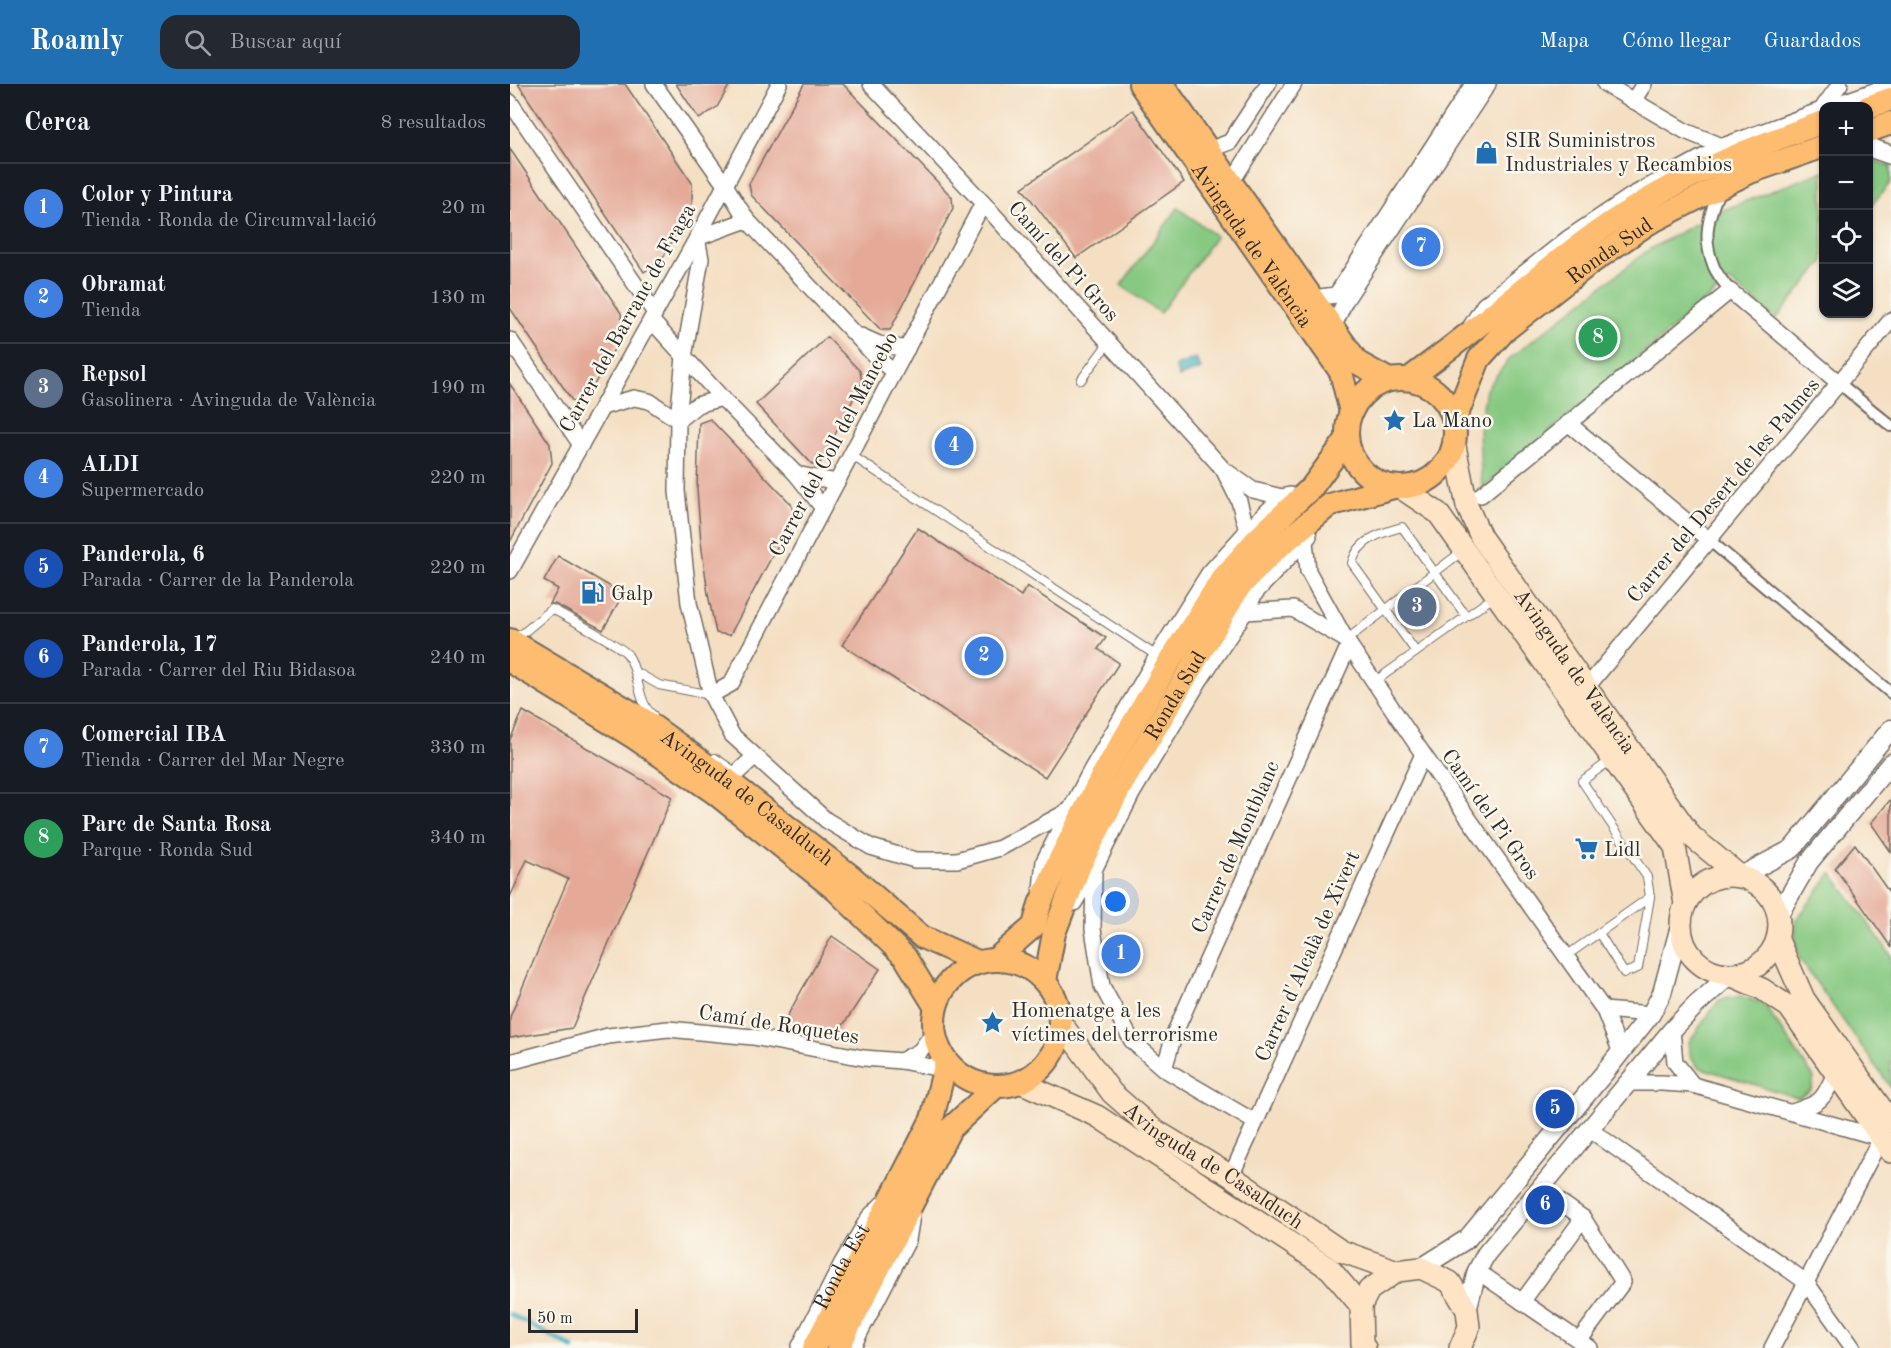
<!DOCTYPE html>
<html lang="es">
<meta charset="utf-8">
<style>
body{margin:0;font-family:"Old Standard TT",serif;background:#242831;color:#f1f3f6}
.controls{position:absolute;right:18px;top:18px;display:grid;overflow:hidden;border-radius:12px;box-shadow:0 2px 4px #0004}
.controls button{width:54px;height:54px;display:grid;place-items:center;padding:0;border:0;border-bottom:2px solid #363941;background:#171b24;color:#f1f3f6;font:30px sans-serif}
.scale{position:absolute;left:18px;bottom:15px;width:110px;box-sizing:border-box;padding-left:6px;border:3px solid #2b2b2b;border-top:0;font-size:16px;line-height:21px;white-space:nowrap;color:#2b2b2b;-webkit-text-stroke:4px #fbf7ec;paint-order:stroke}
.you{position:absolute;left:606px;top:818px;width:21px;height:21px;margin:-15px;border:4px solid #fff;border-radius:50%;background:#1a73e8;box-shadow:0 0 0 9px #1a73e833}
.badge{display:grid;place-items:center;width:39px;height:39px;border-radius:50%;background:#1f6fb2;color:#fff;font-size:20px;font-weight:700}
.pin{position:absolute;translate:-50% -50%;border:3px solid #fff;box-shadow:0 2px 6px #0006}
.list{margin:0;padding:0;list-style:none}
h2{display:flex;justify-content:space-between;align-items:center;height:78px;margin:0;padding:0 24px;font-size:26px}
h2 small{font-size:20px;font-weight:400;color:#9ea1a6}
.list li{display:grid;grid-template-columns:39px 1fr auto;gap:18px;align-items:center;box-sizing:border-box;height:90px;padding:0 24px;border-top:2px solid #363941}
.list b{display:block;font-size:22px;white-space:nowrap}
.list p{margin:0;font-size:20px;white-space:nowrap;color:#9ea1a6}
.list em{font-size:20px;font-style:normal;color:#9ea1a6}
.icon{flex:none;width:33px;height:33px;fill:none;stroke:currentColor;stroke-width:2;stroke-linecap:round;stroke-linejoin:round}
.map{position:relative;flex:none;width:1381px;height:1264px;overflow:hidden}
header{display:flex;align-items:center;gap:36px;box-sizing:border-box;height:84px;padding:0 30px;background:#1f6fb2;color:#fff}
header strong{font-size:28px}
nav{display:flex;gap:33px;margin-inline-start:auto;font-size:21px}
.search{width:420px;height:54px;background:#242831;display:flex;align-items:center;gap:15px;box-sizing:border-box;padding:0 21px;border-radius:18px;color:#9ea1a6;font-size:22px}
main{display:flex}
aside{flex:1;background:#171b24}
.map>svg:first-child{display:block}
</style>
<header>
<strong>Roamly</strong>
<div class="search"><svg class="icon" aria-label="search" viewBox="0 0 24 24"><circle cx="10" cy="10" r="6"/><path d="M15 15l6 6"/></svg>Buscar aquí</div>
<nav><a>Mapa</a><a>Cómo llegar</a><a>Guardados</a></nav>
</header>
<main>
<aside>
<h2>Cerca<small>8 resultados</small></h2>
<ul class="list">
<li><span class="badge" style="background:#3f7fe0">1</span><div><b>Color y Pintura</b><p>Tienda · Ronda de Circumval·lació</p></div><em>20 m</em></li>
<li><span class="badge" style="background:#3f7fe0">2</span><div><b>Obramat</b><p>Tienda</p></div><em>130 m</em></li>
<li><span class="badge" style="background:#5c6f8a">3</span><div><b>Repsol</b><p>Gasolinera · Avinguda de València</p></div><em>190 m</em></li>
<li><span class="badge" style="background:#3f7fe0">4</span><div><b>ALDI</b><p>Supermercado</p></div><em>220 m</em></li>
<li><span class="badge" style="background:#1a4fb4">5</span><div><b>Panderola, 6</b><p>Parada · Carrer de la Panderola</p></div><em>220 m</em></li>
<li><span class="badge" style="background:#1a4fb4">6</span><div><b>Panderola, 17</b><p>Parada · Carrer del Riu Bidasoa</p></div><em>240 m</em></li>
<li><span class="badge" style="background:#3f7fe0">7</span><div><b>Comercial IBA</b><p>Tienda · Carrer del Mar Negre</p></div><em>330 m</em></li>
<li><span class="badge" style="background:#2e9e5b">8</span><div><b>Parc de Santa Rosa</b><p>Parque · Ronda Sud</p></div><em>340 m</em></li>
</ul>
</aside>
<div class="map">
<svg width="1381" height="1264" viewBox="0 0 1381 1264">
<rect width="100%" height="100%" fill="#fbf7ec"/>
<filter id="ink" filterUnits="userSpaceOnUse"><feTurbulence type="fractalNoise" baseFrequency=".0167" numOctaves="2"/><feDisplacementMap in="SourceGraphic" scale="12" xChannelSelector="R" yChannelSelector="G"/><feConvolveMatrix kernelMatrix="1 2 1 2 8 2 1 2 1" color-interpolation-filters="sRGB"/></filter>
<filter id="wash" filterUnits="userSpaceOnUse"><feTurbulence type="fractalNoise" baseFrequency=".008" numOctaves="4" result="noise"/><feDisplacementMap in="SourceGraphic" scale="24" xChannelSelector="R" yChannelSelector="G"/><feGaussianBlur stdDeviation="1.35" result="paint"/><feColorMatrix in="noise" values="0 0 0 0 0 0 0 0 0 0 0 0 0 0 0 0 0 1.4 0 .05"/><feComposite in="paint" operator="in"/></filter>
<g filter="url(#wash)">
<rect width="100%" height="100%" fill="#f4dfc3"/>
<g fill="#87c982" stroke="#597a56" stroke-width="1.5">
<path d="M1365,77L1381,82V98L1359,124V78Z"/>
<path d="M1313,87V178L1266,235L1219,197L972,405L969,348L976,305L1000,274L1140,165L1203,130Z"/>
<path d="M668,124L706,152L650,229L611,201Z"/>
<path d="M1322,789L1381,871V1004L1289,874L1285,852L1287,835Z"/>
<path d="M1231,912L1254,920L1304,994L1301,1006L1288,1014L1188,983L1180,971L1179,958L1209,916Z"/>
</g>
<path fill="#47b4c3" stroke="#397077" stroke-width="1.5" d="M686,274L691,285L669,293L665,282Z"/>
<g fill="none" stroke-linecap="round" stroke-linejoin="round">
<path stroke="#47b4c3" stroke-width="4.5" d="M0,1230L63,1264"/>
</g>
<g id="blocks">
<g fill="#e4a997">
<path d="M8,0H115L182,99V120L152,176L134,188Z"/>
<path d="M166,0H220L207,23L189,35Z"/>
<path d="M294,0H333L442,113L443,124L380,246H371L241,111L239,100Z"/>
<path d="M623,26L674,98L566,174L512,104Z"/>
<path d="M0,65L111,229L113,249L81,306L63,318L0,224Z"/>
<path d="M317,253L350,287L352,298L311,378L303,381L246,320Z"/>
<path d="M0,300L40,360L42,379L0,458Z"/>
<path d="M200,335L281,420L284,431L220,551L206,549L198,510L191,458L187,405L189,339Z"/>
<path d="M408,444L511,512L517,502L596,554L588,565L609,579L535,693L332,561Z"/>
<path d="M48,472L113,510L93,546L45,520H40L48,505L34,497Z"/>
<path d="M13,627L162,713L62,944L0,954V933L58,795L17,776L0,813V656Z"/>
<path d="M1381,715V768L1361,739Z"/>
<path d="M1345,760L1381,811V863L1325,784Z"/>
<path d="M322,852L370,885L326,952L270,945Z"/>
</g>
</g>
</g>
<g filter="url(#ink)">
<use href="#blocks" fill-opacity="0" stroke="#716a60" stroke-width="1.5"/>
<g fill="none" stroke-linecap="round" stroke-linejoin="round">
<defs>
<g id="service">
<path d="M571,296L599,258"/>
<path d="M341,371L647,572"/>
<path d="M3,553L12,550L42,525C55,532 113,563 118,571C129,588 128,621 143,631"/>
<path d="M836,556L954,466"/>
<path d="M906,568L842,479C848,456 870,449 892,443L956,532"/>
<path d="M126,588L149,601L201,611"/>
<path d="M864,598L985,512"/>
<path d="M205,674L227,689"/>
<path d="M1089,849L1114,889L1128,884L1140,813"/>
<path d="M1056,872L1140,813L1137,793L1072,697L1101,676"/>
</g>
<g id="pedestrian">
<path d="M1210,105C1198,132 1192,155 1204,183C1208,192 1215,200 1220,207"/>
<path d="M1329,299L1381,342"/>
<path d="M1199,456L1381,609"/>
</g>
<g id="minor">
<path d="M144,0L215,101L237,136L368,275L384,288"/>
<path d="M361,0L473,119L713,385L743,406L772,413"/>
<path d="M1095,0L1175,47L1217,64"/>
<path d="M1123,17L1134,0"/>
<path d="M0,18L145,229"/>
<path d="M1314,22L1330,0"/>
<path d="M1321,22L1381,1"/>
<path d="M698,66L720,58L758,0"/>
<path d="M721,99L784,0"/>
<path d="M187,154L191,175L174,273L168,336L167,407L179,519L201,611L222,651L316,736L361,763L405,776H447L490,764L560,726"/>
<path d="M187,154L237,136"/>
<path d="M802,214L826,211L963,0"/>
<path d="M141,236L212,314L286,390L313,424"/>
<path d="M961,242L974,221L1057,155L1121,112L1213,62L1314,25"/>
<path d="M823,244L835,217L978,0"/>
<path d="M351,252L369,260L397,265"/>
<path d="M0,256L71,361"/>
<path d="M92,323L124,314L139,317L168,336L187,321L212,314"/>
<path d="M1058,339L1199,456"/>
<path d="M714,387L729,417L737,447"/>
<path d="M286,390L327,398"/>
<path d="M971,411L1220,207L1329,299"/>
<path d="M795,457L798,487L836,556L913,670L1094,926L1111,969"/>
<path d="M0,487L187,154L269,0"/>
<path d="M735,528L783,525L836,556"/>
<path d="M1077,603L1381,236"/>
<path d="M201,611L221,600L473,119"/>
<path d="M227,689L244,673"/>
<path d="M584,786L583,845L592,902L622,957L654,985L745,1038"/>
<path d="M531,805L534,777L580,688L647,572L699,489L737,447L772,413L780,411"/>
<path d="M564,819L584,786L622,710L690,596L735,528L746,508L799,452"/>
<path d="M1094,926L1141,930"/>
<path d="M1162,946L1165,978L1183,1001"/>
<path d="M391,977L410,967L423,949"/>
<path d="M0,978L98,952L158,945L243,953L354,974L391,977L421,983L435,977"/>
<path d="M654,985L665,948L839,561"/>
<path d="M1118,999H1152L1183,1001L1371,1054L1262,1264"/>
<path d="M1282,1028C1311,1019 1313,1017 1325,989"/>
<path d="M1079,1045L1296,1198L1343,1264"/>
<path d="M721,1092L913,670"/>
<path d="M1030,1104L1073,1134L1113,1198L1069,1257"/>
<path d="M967,1187L1080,1264"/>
<path d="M1012,1218L1073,1134"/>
<path id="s1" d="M289,1264L332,1179L359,1133L373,1119"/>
<path d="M342,1264L398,1156L402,1131"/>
</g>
<g id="tertiary">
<path d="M1358,63L1381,71"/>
<path d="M1231,792L1282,765L1381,645"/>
<path d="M1269,830L1299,778L1381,679"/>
<path d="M911,1184L957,1155L1095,988L1141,930L1152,909L1170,842"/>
<path d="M957,1226L967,1187L976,1170L1162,946L1186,921L1220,891"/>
</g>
<g id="secondary">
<path id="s2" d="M944,357L957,422L971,453L1181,752L1230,792"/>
<path d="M891,404L928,429L1165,763L1175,820"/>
<circle cx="1220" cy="841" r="49"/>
<path d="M1268,856L1294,915L1381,1038"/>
<path d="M1220,891L1252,905L1279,923L1381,1068"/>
<path id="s3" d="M551,939L602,1009L643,1045L721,1092L831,1167L887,1187"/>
<path d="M512,999L587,1032L820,1185L851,1222"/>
<path d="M855,1264L852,1261L851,1222L859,1206L887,1187L911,1184L940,1198L957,1226L959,1243L950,1264"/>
</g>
<g id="primary">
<path id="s4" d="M630,0L831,288L841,328"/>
<path d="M652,0L823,244L848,279L879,296"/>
<path d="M1358,23L1381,15"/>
<path d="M1358,47L1381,39"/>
<path d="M899,295C928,273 957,252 985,228C1031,191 1076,152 1127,122C1186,86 1249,60 1314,38"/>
<circle cx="891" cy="349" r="54"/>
<path id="s5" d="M944,338L969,275L995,246L1079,180L1137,140L1211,102L1240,88L1314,62"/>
<path id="s6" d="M0,556L134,636L217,696L342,793L412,853L468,878"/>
<path d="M0,577L125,654L205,709L326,806L395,873L425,922"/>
<path d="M486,875L524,842L530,820L550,775L592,692L659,578L712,495L747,455L802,403L837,355"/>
<circle cx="487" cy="939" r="63"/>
<path id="s7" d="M535,897L544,849L570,781L611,702L730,502L764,467L819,421L884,403"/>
<path d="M304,1264L422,1035L436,978"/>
<path d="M328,1264L440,1045L484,1004"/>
</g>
</defs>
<use href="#service" stroke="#716a60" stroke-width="10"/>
<use href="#pedestrian" stroke="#716a60" stroke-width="14"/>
<use href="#minor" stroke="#716a60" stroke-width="18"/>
<use href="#tertiary" stroke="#716a60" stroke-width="21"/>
<use href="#secondary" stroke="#716a60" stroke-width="24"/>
<use href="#primary" stroke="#716a60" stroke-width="26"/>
<use href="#service" stroke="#fff" stroke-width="8"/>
<use href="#pedestrian" stroke="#fff" stroke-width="10"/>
<use href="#minor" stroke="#fff" stroke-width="15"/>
<use href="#tertiary" stroke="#fff" stroke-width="18"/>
<use href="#secondary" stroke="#fee4c5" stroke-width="21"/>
<use href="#primary" stroke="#fdbc6f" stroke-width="22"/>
</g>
</g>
<defs>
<symbol id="shop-bare" viewBox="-9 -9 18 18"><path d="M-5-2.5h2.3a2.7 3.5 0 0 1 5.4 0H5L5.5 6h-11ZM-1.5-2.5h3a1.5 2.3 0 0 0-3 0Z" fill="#1f6fb2" stroke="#fbf7ec" stroke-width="2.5" paint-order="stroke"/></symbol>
<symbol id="sight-bare" viewBox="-9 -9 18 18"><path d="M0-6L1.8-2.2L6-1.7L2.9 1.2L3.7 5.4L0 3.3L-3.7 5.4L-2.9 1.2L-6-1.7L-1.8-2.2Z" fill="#1f6fb2" stroke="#fbf7ec" stroke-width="2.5" paint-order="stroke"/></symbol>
<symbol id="fuel-bare" viewBox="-9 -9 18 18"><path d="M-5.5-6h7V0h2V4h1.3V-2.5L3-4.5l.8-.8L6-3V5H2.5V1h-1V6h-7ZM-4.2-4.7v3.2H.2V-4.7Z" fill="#1f6fb2" stroke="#fbf7ec" stroke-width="2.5" paint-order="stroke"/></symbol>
<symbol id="supermarket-bare" viewBox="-9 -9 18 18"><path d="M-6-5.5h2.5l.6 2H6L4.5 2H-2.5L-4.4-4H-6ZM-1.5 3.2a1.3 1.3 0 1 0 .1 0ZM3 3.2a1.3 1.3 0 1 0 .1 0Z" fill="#1f6fb2" stroke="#fbf7ec" stroke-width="2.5" paint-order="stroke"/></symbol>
</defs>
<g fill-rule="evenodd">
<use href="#shop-bare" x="960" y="52" width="33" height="33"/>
<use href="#sight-bare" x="868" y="320" width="33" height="33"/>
<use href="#fuel-bare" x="66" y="492" width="33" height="33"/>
<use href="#supermarket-bare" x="1060" y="748" width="33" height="33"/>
<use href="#sight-bare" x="466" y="922" width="33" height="33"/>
</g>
<g text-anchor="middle" stroke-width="5" stroke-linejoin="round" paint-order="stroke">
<g font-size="21" fill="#2b2b2b" stroke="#fbf7ec" text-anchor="start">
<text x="995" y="63">SIR Suministros<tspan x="995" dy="24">Industriales y Recambios</tspan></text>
<text x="902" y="343">La Mano</text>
<text x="101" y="516">Galp</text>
<text x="1094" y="772">Lidl</text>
<text x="501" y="933">Homenatge a les<tspan x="501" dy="24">víctimes del terrorisme</tspan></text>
</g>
<g font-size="21" fill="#2b2b2b" stroke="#fbf7ec">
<text dy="7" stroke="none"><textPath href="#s4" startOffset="196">Avinguda de València</textPath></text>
<text dy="7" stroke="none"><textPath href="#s5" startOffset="238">Ronda Sud</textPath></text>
<text transform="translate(554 177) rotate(48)" y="7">Camí del Pi Gros</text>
<text transform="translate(117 234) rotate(-61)" y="7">Carrer del Barranc de Fraga</text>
<text transform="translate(323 360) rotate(-62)" y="7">Carrer del Coll del Mancebo</text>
<text transform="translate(1213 406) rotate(-50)" y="7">Carrer del Desert de les Palmes</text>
<text dy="7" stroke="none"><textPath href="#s2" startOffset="264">Avinguda de València</textPath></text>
<text dy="7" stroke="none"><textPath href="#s7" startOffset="316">Ronda Sud</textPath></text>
<text dy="7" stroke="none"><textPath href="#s6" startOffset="285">Avinguda de Casalduch</textPath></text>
<text transform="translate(981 730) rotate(55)" y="7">Camí del Pi Gros</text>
<text transform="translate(725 763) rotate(-66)" y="7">Carrer de Montblanc</text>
<text transform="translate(797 872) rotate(-66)" y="7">Carrer d'Alcalà de Xivert</text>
<text transform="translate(269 940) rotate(9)" y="7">Camí de Roquetes</text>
<text dy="7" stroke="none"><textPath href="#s3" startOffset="212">Avinguda de Casalduch</textPath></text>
<text dy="7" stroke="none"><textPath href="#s1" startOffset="92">Ronda Est</textPath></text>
</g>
</g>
</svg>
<div class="controls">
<button>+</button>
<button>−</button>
<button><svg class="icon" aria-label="locate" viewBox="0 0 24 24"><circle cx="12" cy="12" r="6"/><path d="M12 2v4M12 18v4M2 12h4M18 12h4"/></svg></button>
<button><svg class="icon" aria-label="layers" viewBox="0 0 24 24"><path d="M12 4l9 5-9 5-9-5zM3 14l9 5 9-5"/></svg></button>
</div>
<div class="scale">50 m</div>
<div class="you"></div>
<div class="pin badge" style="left:611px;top:870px;background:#3f7fe0">1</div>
<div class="pin badge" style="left:474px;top:572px;background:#3f7fe0">2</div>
<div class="pin badge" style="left:907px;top:523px;background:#5c6f8a">3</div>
<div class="pin badge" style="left:444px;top:362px;background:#3f7fe0">4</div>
<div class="pin badge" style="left:1045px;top:1025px;background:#1a4fb4">5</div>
<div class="pin badge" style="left:1035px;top:1121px;background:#1a4fb4">6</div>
<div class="pin badge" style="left:911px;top:163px;background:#3f7fe0">7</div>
<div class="pin badge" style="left:1088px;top:254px;background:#2e9e5b">8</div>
</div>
</main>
